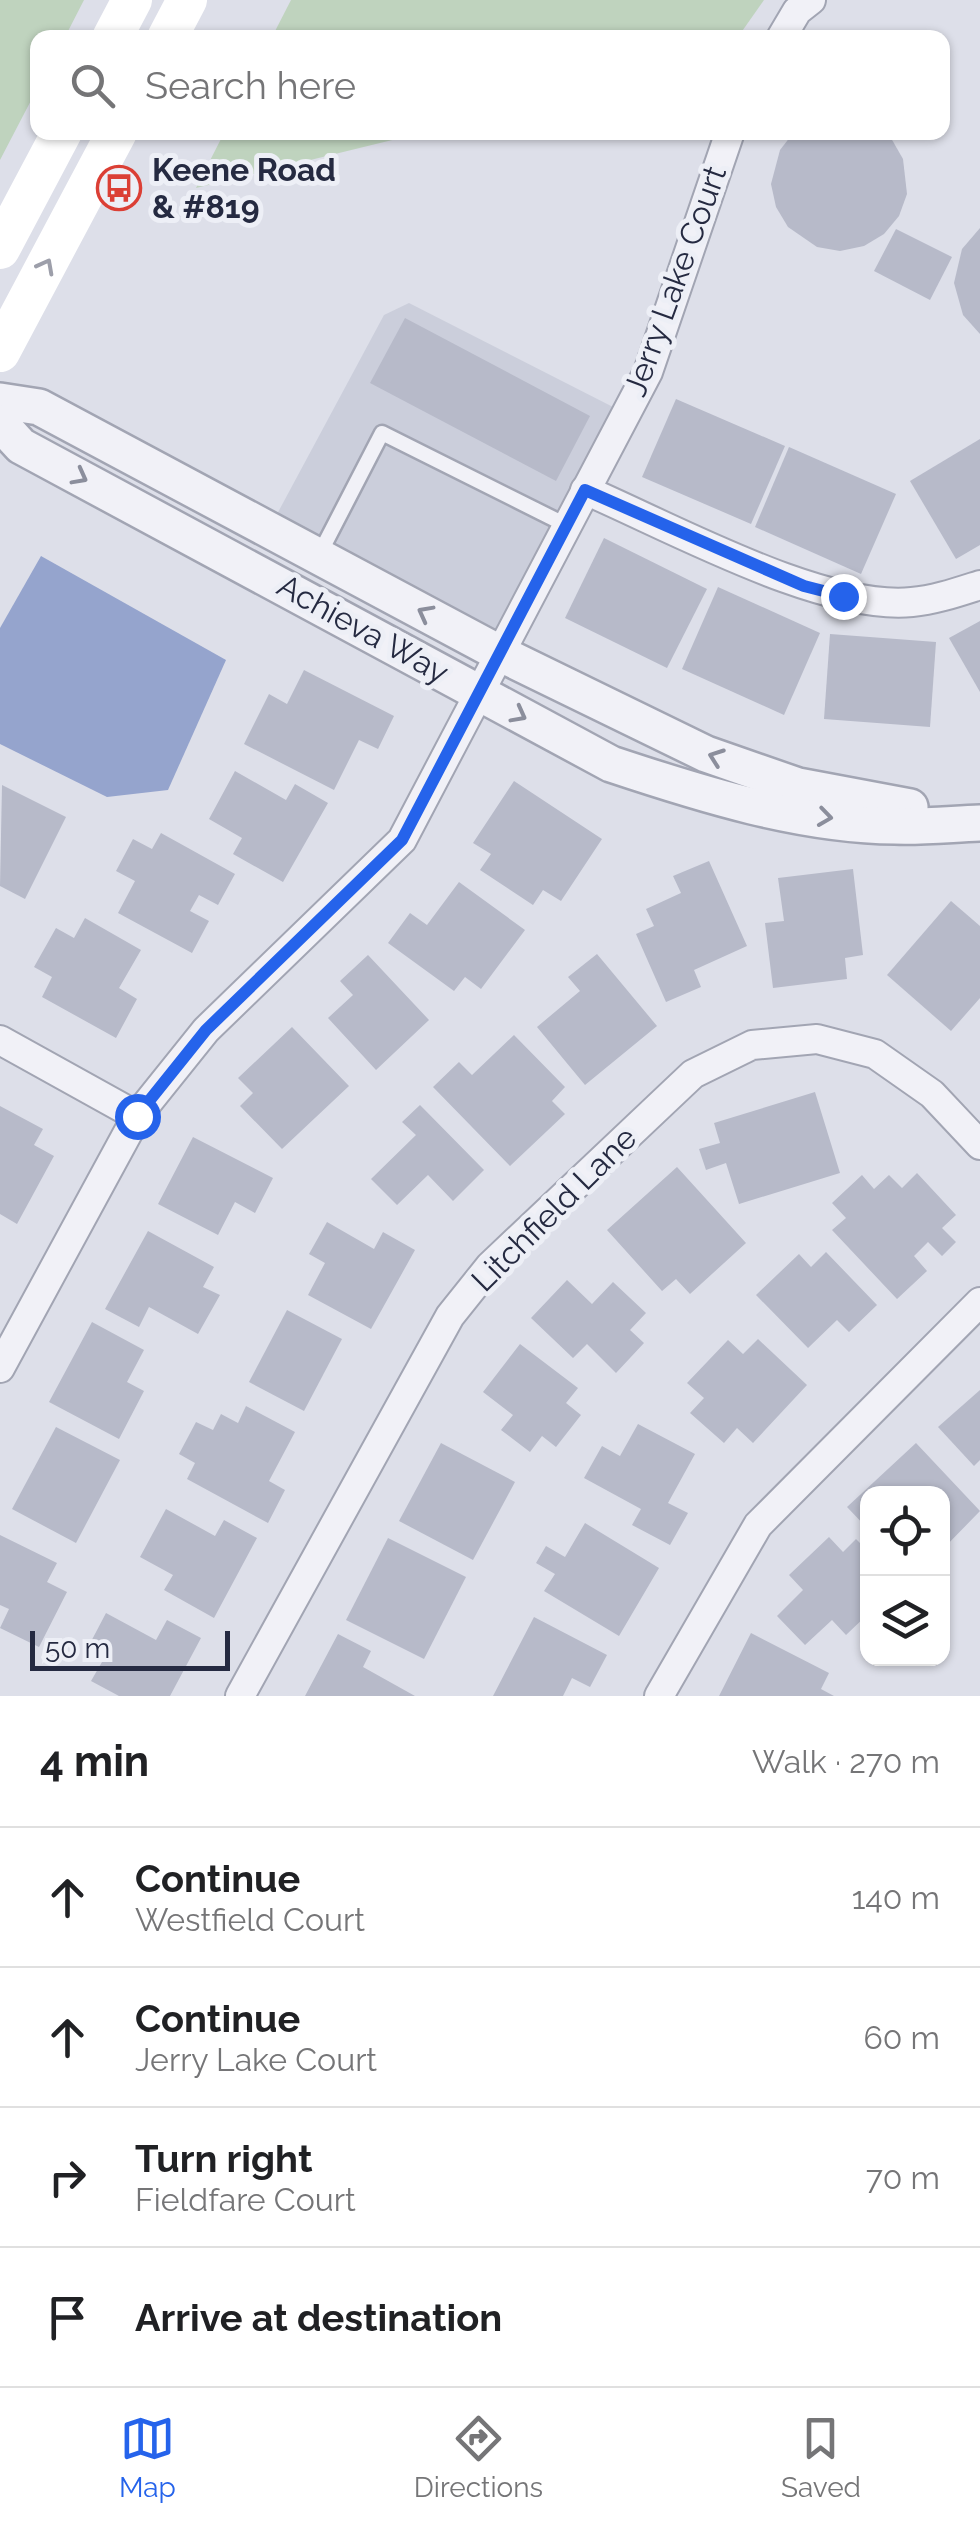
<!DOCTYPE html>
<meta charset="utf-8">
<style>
body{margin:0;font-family:Raleway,sans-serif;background:#f6f6f6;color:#202124}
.controls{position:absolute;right:30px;bottom:30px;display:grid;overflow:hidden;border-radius:20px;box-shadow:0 2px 8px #0004}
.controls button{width:90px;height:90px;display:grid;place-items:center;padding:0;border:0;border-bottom:2px solid #e0e0e0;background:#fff;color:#202124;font:50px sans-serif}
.scale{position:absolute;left:30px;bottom:25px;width:200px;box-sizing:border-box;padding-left:10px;border:5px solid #252a41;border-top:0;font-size:28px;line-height:35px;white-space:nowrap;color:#252a41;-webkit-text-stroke:8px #edeff6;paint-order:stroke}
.stop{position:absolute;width:30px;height:30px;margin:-22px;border:8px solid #2563eb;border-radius:50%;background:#fff}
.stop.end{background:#2563eb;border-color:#fff;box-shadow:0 2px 10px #0008}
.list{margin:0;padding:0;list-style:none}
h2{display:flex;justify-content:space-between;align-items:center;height:130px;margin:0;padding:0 40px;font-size:42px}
h2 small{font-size:32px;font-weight:400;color:#757577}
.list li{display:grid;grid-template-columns:65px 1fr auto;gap:30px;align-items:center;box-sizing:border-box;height:140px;padding:0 40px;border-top:2px solid #e0e0e0}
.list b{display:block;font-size:38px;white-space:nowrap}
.list p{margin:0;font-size:32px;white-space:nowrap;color:#757577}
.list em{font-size:32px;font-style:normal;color:#757577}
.icon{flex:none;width:55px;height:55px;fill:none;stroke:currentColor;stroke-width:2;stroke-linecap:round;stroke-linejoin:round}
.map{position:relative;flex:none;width:980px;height:1696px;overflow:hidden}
.search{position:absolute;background:#fff;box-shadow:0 2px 8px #0004;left:30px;right:30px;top:30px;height:110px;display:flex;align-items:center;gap:25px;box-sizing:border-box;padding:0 35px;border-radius:20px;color:#757577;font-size:38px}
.sheet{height:690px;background:#fff}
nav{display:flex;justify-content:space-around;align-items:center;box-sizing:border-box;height:140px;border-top:2px solid #e0e0e0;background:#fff;font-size:28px;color:#757577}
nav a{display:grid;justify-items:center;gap:5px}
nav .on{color:#2563eb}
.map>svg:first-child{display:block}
</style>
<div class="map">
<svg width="980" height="1696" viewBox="0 0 980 1696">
<rect width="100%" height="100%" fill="#dddfe9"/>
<path fill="#cbcedb" d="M409,303L613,407L496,633L276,516L384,315Z"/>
<g fill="#bfd3be">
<path d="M0,0H84L65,37L38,38L37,89L0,160Z"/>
<path d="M291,0H764L738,37H272Z"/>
<path d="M224,133V132L421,133L196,188Z"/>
</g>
<path fill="#95a4cd" d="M41,556L226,660L168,790L107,797L0,744V628Z"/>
<g fill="#b7bac9">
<path d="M794,132H885L891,138L903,159L907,194L899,216L884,234L864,246L840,251L817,247L788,227L776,207L771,184L780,150Z"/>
<path d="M980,228V334L963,315L954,283L962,249Z"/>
<path d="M896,229L952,257L930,300L874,271Z"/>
<path d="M405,318L590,416L556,481L370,383Z"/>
<path d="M676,399L785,446L751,524L642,477Z"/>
<path d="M980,439V545L956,559L910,481Z"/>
<path d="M789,447L896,494L861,574L755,527Z"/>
<path d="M604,538L707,589L667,668L565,618Z"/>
<path d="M718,587L820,633L784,715L682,669Z"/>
<path d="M980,621V692L949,638Z"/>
<path d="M830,634L936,642L930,727L824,719Z"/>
<path d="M304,670L394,716L378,749L359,740L334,790L244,744L269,694L287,704Z"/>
<path d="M235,771L286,800L295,784L328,803L283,882L233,854L242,838L209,819Z"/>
<path d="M514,781L602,839L561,901L543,890L533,905L480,870L491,854L473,843Z"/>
<path d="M2,785L66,817L25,899L0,886Z"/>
<path d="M161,833L235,874L218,905L199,895L190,911L209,921L192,953L118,913L135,881L116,871L133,839L152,849Z"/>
<path d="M709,861L747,946L694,970L701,987L666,1002L636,934L654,926L646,909L681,893L673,876Z"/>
<path d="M853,869L863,955L845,958L847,979L773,988L765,923L784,921L778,878Z"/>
<path d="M459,882L525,930L481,989L465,977L454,991L388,943L410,913L427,925Z"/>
<path d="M951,901L980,926V998L951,1031L887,975Z"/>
<path d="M85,918L141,950L119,988L137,999L116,1038L42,997L52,977L34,967L56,928L74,938Z"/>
<path d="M597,954L657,1026L585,1085L537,1027L580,991L568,977Z"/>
<path d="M368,955L429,1020L376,1070L328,1018L353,995L340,981Z"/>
<path d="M292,1027L349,1086L282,1149L240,1106L253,1093L238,1078Z"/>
<path d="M514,1035L565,1087L552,1101L565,1114L510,1166L433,1087L459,1062L472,1075Z"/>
<path d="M815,1092L840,1173L739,1204L726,1163L706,1170L699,1149L720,1143L714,1123Z"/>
<path d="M420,1105L484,1170L453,1201L428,1175L397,1205L371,1179L416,1135L402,1122Z"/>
<path d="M0,1106L43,1129L34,1145L54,1156L17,1224L0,1214Z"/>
<path d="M193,1137L273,1178L255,1213L235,1202L218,1235L158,1204Z"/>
<path d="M677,1167L746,1243L690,1294L676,1279L662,1291L607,1230Z"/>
<path d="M917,1173L956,1215L942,1228L956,1242L942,1256L928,1242L914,1256L927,1271L897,1299L832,1230L846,1218L832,1203L862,1175L874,1189L889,1175L902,1188Z"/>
<path d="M327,1222L374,1249L383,1232L415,1250L371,1329L308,1295L325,1263L309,1254Z"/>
<path d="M148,1231L214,1267L203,1287L220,1295L198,1334L149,1307L139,1327L105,1309Z"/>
<path d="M826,1252L877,1305L849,1332L837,1320L808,1348L756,1295L799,1254L811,1267Z"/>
<path d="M567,1280L592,1304L613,1282L646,1313L630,1330L644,1343L616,1373L587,1344L573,1358L531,1318Z"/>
<path d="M287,1310L342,1339L304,1411L249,1382Z"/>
<path d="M92,1322L144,1350L127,1382L144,1391L119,1439L49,1402Z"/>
<path d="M758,1339L807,1385L753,1443L737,1428L724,1443L690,1413L704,1398L687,1383L728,1340L743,1354Z"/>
<path d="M520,1344L578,1388L566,1403L581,1415L556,1447L542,1436L530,1452L501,1430L513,1415L483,1392Z"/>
<path d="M980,1390V1460L974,1466L938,1427Z"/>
<path d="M246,1406L295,1432L269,1481L285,1490L268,1523L187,1479L195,1463L179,1454L196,1422L213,1430L221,1414L238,1423Z"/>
<path d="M638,1424L695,1454L668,1503L688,1513L670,1545L632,1525L641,1509L584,1478L602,1446L620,1456Z"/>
<path d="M56,1427L120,1460L76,1543L12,1509Z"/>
<path d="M441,1443L515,1482L473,1560L399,1521Z"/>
<path d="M916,1443L980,1511L942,1550V1494H868V1529L847,1507Z"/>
<path d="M166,1509L215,1536L224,1520L257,1538L214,1618L164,1590L173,1575L140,1557Z"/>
<path d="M585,1523L659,1568L619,1636L544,1591L555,1574L536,1563L546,1546L565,1557Z"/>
<path d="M0,1535L57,1563L47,1582L67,1592L39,1647L0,1628L9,1609L0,1605Z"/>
<path d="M829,1537L843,1552L856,1539L868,1551V1614L846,1635L832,1620L805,1645L777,1616L803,1590L789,1575Z"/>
<path d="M388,1538L466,1577L424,1659L346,1620Z"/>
<path d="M106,1613L156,1640L167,1620L201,1638L170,1696H119L91,1681L102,1662L85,1653Z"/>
<path d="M534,1617L607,1655L590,1687L572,1678L563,1696H493Z"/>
<path d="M751,1633L829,1673L821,1689L834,1696H719Z"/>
<path d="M338,1634L371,1651L363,1667L415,1696H305Z"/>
</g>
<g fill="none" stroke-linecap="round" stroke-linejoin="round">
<defs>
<path id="service" d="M319,555L382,433L566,525"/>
<g id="minor">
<path d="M781,38L797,11L811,0"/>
<path d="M585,490C671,527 822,611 912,602C935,600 958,592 980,585"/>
<path d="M0,1040L137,1116"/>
<path d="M0,1368L137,1116L206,1030L402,840L648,372L730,132"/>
<path d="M240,1696L450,1316L490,1266L693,1074L752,1045L817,1039L875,1054L932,1094L980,1145"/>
<path d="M659,1696L758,1525L980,1302"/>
</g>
<g id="tertiary">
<path d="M0,401L39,407L501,654L706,754L798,786L910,807"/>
<path d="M0,423L21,446L611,764C701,794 800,825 895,826C924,827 952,824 980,823"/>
</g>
</defs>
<use href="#service" stroke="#a2a5b3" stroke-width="19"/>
<use href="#minor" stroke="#a2a5b3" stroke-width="32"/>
<use href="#tertiary" stroke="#a2a5b3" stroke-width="40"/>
<use href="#service" stroke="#f1f1f7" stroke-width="14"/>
<use href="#minor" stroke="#f1f1f7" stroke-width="28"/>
<use href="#tertiary" stroke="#f1f1f7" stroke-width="35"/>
<g stroke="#fff" stroke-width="40">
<path d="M112,38L132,0"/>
<path d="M167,38L187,0"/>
<path d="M0,249L62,132"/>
<path d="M0,352L117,132"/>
</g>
</g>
<defs><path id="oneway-chevron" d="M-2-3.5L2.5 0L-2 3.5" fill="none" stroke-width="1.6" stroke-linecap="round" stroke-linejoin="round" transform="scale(2.5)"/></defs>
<use stroke="#9d9faa" href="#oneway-chevron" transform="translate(46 266) rotate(-62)"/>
<g stroke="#8b8e9c">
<use href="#oneway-chevron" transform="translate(80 477) rotate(28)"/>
<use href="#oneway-chevron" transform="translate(425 613) rotate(-152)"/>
<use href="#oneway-chevron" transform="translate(519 715) rotate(28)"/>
<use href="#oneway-chevron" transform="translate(716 757) rotate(-160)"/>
<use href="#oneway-chevron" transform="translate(825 817) rotate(8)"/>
</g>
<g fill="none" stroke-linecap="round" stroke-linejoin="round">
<path stroke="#2563eb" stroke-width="12" d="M137,1116L206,1030L402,840L585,490L804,586L843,596"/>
</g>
<defs>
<symbol id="bus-ring" viewBox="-11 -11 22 22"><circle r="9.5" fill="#edeff6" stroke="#db3f35" stroke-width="1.5"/><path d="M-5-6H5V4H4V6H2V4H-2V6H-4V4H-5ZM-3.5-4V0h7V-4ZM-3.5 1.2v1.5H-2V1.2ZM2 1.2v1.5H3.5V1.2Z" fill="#db3f35"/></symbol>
</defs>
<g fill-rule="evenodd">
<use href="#bus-ring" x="94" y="163" width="50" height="50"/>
</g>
<g text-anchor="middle" stroke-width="10" stroke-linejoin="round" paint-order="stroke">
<g font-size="32" font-weight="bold" fill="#252a41" stroke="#edeff6" text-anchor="start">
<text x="152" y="181">Keene Road<tspan x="152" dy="37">&amp; #819</tspan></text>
</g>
<g font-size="32" fill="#252a41" stroke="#edeff6">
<text transform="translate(675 281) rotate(-70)" y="11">Jerry Lake Court</text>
<text transform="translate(363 629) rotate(29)" y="11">Achieva Way</text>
<text transform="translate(554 1209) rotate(-45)" y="11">Litchfield Lane</text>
</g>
</g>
</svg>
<div class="controls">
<button><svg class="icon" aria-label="locate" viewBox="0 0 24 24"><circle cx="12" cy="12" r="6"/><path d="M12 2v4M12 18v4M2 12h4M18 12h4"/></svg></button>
<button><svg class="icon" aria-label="layers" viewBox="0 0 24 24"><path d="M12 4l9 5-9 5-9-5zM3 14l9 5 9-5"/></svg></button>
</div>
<div class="scale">50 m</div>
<div class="stop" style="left:137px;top:1116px"></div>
<div class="stop end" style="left:843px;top:596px"></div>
<div class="search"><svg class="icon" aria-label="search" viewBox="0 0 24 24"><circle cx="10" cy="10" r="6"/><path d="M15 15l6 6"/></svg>Search here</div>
</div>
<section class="sheet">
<h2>4 min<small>Walk · 270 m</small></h2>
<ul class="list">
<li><svg class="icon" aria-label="ahead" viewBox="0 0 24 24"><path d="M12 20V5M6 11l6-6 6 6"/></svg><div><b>Continue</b><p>Westfield Court</p></div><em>140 m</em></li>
<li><svg class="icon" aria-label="ahead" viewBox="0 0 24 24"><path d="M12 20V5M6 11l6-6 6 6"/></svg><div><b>Continue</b><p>Jerry Lake Court</p></div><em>60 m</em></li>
<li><svg class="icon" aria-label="right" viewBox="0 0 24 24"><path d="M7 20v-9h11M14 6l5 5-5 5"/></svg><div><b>Turn right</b><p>Fieldfare Court</p></div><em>70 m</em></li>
<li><svg class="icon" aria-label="arrive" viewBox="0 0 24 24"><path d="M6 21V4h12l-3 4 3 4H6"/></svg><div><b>Arrive at destination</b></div></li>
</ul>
</section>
<nav>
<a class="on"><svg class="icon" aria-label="map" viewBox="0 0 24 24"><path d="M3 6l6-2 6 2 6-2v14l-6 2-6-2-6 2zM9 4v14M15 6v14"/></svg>Map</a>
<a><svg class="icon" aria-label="directions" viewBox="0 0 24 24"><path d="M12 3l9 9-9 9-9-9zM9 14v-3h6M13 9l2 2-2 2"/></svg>Directions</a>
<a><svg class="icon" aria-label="saved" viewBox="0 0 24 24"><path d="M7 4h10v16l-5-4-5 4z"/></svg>Saved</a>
</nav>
